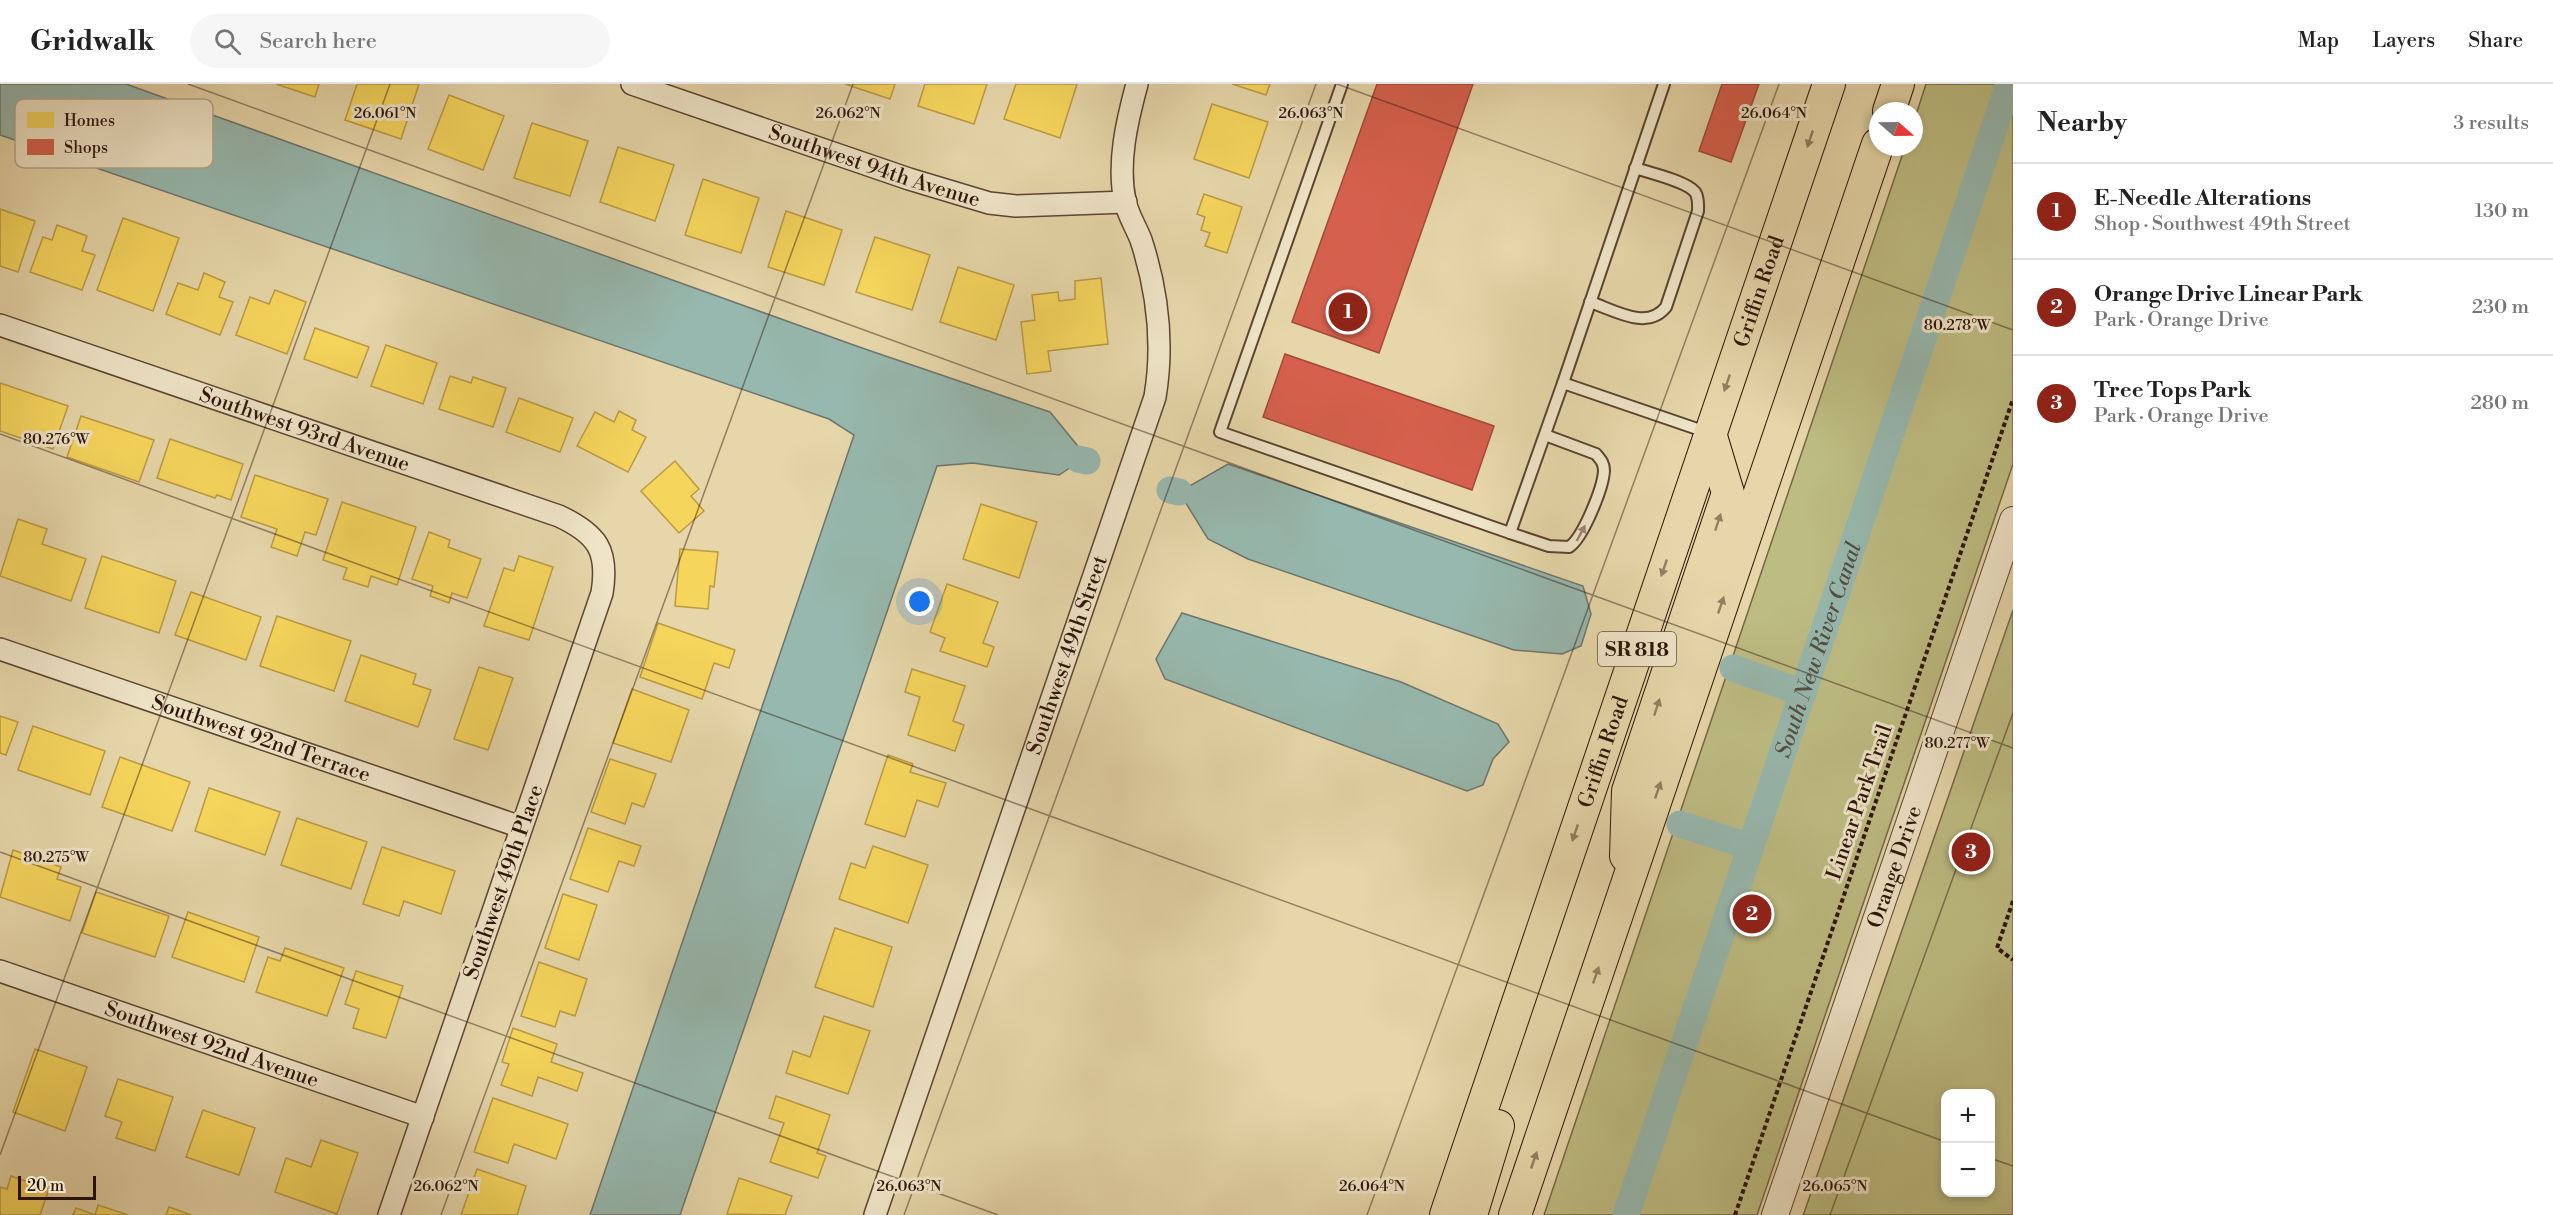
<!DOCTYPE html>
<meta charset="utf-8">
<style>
body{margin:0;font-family:"Libre Bodoni",serif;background:#f6f6f6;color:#222}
.controls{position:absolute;right:18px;bottom:18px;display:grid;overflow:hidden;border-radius:12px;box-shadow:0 3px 9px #0003}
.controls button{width:54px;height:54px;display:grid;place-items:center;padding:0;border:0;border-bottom:2px solid #e0e0e0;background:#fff;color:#222;font:30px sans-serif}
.compass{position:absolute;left:1869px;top:18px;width:54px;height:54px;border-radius:50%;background:#fff;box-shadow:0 3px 9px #0003;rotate:110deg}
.scale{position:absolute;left:18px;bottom:15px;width:78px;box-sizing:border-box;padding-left:6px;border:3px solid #2d1409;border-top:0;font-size:16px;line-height:21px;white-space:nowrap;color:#2d1409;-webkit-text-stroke:4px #efe4c7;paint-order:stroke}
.you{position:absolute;left:920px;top:518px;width:21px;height:21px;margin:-15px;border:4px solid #fff;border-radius:50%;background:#1a73e8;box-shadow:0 0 0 9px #1a73e833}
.badge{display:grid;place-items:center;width:39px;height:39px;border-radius:50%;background:#8f2418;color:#fff;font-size:20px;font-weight:700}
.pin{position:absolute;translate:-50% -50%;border:3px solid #fff;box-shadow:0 2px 6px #0006}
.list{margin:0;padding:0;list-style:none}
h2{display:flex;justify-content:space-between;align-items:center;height:78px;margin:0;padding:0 24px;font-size:26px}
h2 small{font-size:20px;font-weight:400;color:#767676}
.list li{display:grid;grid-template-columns:39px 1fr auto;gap:18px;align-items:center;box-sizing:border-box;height:96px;padding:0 24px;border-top:2px solid #e0e0e0}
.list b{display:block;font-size:22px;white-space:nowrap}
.list p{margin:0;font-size:20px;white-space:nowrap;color:#767676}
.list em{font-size:20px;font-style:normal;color:#767676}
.icon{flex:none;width:33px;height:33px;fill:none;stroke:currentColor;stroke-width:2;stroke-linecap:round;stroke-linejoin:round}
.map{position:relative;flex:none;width:2013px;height:1131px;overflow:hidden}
header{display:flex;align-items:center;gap:36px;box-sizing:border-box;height:84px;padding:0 30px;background:#fff;border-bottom:2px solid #e0e0e0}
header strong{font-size:28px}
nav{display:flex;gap:33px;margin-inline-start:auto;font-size:21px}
.search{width:420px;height:54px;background:#f6f6f6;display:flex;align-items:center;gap:15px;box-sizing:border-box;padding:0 21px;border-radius:33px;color:#767676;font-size:22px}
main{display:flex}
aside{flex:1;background:#fff}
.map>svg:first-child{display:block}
</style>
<header>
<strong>Gridwalk</strong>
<div class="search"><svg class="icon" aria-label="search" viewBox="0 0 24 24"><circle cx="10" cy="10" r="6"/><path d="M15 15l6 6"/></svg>Search here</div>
<nav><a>Map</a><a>Layers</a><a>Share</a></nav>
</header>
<main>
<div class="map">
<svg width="2013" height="1131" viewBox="0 0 2013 1131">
<rect width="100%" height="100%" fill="#e6d6a9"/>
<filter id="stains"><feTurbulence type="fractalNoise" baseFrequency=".00333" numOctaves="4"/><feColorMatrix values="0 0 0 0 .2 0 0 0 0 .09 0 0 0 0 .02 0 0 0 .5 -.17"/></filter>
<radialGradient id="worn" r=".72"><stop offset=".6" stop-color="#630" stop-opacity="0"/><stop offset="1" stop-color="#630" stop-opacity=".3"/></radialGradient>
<g fill="#bdbc82" stroke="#756846" stroke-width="1.5" fill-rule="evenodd">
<path d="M1926,0H2013V380L1757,1131H1544L1905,63H1914V37Z"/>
<path d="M2013,526V1131H1803L1804,1129ZM1946,1010H1990V1108H1946Z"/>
</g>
<g fill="#97b8ae" stroke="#6d766c" stroke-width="1.5">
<path d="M0,0H126L862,264L1050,328L1081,366L1077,379L1059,391L973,379L937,382L680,1131H590L854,351L829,335L0,51Z"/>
<path d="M1228,380L1583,502L1591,530L1581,562L1562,570L1514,566L1248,475L1208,455L1179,408Z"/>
<path d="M1182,529L1401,598L1498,640L1509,658L1493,675L1483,701L1467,707L1165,595L1156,575Z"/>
</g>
<g fill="#f6d55c" stroke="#ba9b43" stroke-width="1.5">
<path d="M276,0H319L315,13Z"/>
<path d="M357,0H419L401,55L345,36Z"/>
<path d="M845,0H895L890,15Z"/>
<path d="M925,0H987L974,40L918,22Z"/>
<path d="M1016,0H1077L1060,54L1004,35Z"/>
<path d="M1232,0H1270L1266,11Z"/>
<path d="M449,11L504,32L483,86L428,65Z"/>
<path d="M1212,20L1268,38L1249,94L1194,75Z"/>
<path d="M532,39L588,57L570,112L514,94Z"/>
<path d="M618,63L674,81L655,137L600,118Z"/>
<path d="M703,95L759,114L741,169L685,151Z"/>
<path d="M1204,110L1242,123L1227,169L1205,162L1210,149L1201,146L1205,133L1197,130Z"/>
<path d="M0,125L35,137L18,188L0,182Z"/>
<path d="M786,127L842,146L824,201L768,183Z"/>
<path d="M123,134L179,154L153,227L97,206Z"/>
<path d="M57,141L87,152L82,167L95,171L82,206L30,188L43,153L52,156Z"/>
<path d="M875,153L930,171L912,226L856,208Z"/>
<path d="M958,183L1014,201L996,256L940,238Z"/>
<path d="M204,189L225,198L219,213L233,218L220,251L166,230L178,199L198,206Z"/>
<path d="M1101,194L1108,260L1048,267L1051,287L1027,290L1021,238L1035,236L1032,211L1058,208L1059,217L1075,215V197Z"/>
<path d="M275,206L306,218L287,270L236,251L250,213L269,220Z"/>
<path d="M315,244L369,263L357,294L304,275Z"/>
<path d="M386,261L437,279L423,320L371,302Z"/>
<path d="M450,292L471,299L473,293L506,304L493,343L439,325Z"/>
<path d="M0,299L68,322L53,365L0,347Z"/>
<path d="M519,314L573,334L560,368L506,348Z"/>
<path d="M619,327L636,336L632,346L646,353L628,388L577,362L595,328L614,338Z"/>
<path d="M81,332L154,356L139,398L67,373Z"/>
<path d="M170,355L243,380L231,416L217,411L215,414L157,394Z"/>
<path d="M675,377L699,405L691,412L704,427L679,449L641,407Z"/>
<path d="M255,391L328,415L316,451L305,448L297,472L271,463L277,445L241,433Z"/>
<path d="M342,418L416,443L397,501L371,492L368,503L343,495L347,484L323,476Z"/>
<path d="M981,420L1037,438L1019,494L963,475Z"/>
<path d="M18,435L47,445L42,460L86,475L71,517L0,492Z"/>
<path d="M429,448L450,456L448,463L481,475L467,514L452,509L449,519L430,512L433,502L412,495Z"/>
<path d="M680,465L718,468L714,503L710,502L708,525L675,522Z"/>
<path d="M102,472L176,497L159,549L85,524Z"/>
<path d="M519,472L553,483L529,556L484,542L504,484L514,487Z"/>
<path d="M947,500L998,518L983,559L994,563L987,583L940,567L945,554L930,548Z"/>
<path d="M191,508L261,533L246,576L175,551Z"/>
<path d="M277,532L351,557L334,607L260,582Z"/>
<path d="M658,539L735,566L729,584L714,579L702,615L640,593Z"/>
<path d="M361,571L416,590L413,600L431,606L418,643L345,617Z"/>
<path d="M479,583L513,594L488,666L454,655Z"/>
<path d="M912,585L965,602L953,637L964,641L955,667L908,651L920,613L905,608Z"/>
<path d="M632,605L689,626L671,678L613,659Z"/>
<path d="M0,632L18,638L6,671L0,669Z"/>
<path d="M33,642L105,667L90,711L18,686Z"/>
<path d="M888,671L913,680L910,688L946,699L938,723L917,716L905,753L865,740Z"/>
<path d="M120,673L190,698L172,747L102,723Z"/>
<path d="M610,675L656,690L644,723L632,719L625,740L591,728Z"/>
<path d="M209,704L280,728L265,771L195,747Z"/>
<path d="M297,734L367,758L351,805L281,781Z"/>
<path d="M588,744L641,762L634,782L619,777L608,808L570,795Z"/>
<path d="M873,762L928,781L908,839L839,815L851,779L865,784Z"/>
<path d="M382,763L455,787L441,830L404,817L399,832L363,820Z"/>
<path d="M13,766L61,783L57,795L81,803L70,837L0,813Z"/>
<path d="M96,808L169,832L155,873L82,849Z"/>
<path d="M563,810L597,821L579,876L545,864Z"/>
<path d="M188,828L259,853L244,898L172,873Z"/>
<path d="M835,844L892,863L873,923L815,903Z"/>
<path d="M285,864L344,884L327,932L256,908L268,873L280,877Z"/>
<path d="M539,878L587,895L575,932L560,927L555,943L521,932Z"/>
<path d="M356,887L403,902L386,954L353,944L359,925L345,920Z"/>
<path d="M824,932L870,947L848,1010L786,989L793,967L810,973Z"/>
<path d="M513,944L557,960L551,978L583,989L577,1007L538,993L532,1012L501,1001L509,980L502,978Z"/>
<path d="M35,965L87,983L65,1047L13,1028Z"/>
<path d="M118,995L173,1013L155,1067L116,1054L122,1038L105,1032Z"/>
<path d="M776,1012L830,1031L817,1069L826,1072L818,1094L770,1078L784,1039L769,1034Z"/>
<path d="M493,1014L568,1040L556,1075L514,1060L508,1079L474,1068Z"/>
<path d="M203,1026L255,1044L239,1091L186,1073Z"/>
<path d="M321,1056L358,1069L337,1130L275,1108L286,1074L311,1083Z"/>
<path d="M477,1085L526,1102L517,1131H461Z"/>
<path d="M11,1092L49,1105L40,1131H0V1103L7,1105Z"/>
<path d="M739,1094L792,1112L785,1131L727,1130Z"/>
<path d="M98,1121L128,1131H73L76,1124L95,1131Z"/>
<path d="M169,1123L191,1131H166Z"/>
</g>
<g fill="#d6604d" stroke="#a34939" stroke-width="1.5">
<path d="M1377,0H1473L1379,269L1292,238Z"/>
<path d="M1722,0H1759L1731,78L1699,67Z"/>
<path d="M1285,270L1494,342L1472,406L1263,333Z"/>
</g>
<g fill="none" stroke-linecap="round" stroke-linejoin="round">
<g stroke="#97b8ae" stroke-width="27">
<path d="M1078,375L1087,377"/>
<path d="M1170,406L1179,408"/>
<path d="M1733,584L1803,609"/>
<path d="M1680,740L1751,763"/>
<path id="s1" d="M1626,1131L2009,0"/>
</g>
<defs>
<g id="service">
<path d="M1342,0L1220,348L1510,449L1563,299"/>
<path d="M1664,0L1563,299L1709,349"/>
<path d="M1590,218C1614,226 1647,247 1666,223L1698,127C1698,121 1699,114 1695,108C1686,97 1650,89 1635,84"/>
<path d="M1510,449L1549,462L1569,463C1583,454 1603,404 1604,387C1604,379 1601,376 1596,370L1545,351"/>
</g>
<g id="minor">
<path id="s2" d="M632,0L909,95L989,119L1016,122L1126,118"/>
<path id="s3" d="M0,241L559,432C597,450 609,466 602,509L389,1131"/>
<path id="s4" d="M0,565L521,743"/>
<path id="s5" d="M0,887L423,1033"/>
<path id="s6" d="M875,1131L1155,313C1164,259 1158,208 1141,156C1136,143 1128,131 1125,117C1117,79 1127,37 1137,0"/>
</g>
<g id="tertiary">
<path id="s7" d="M1775,1131L2013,436"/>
</g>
<g id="primary">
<path d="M1889,27L1898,0"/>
<path d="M1626,772L1628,707L1728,409L1710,349"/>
<path id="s8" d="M1446,1131L1829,0"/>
<path d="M1471,1131L1498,1042"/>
<path d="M1515,1131L1878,60"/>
</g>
</defs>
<use href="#service" stroke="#5b4431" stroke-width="14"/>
<use href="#minor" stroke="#5b4431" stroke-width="24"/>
<use href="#tertiary" stroke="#5b4431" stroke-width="28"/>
<use href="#primary" stroke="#2d1409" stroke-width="34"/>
<g stroke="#2d1409" stroke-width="4" stroke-dasharray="4.5 3" stroke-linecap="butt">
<path d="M2013,817L1997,864L2013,876"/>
<path d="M1735,1131L2013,315"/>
</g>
<use href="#service" stroke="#efe4c7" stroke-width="10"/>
<use href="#minor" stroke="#efe4c7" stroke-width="21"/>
<use href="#tertiary" stroke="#efe4c7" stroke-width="26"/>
<use href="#primary" stroke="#e6d6a9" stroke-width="32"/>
</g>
<defs><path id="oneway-solid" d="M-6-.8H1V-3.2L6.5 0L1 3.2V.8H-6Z" transform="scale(1.5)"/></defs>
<g fill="#937f61">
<use href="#oneway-solid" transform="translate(1810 55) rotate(109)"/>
<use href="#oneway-solid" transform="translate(1727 299) rotate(109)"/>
<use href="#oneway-solid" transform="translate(1718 438) rotate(-72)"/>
<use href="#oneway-solid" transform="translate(1664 484) rotate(109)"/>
<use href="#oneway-solid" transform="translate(1721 521) rotate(-71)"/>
<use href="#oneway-solid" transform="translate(1657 623) rotate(-72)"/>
<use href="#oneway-solid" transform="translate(1658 706) rotate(-71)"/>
<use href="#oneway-solid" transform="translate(1575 749) rotate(109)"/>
<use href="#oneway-solid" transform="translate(1596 891) rotate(-71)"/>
<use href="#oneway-solid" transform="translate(1534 1076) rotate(-71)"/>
</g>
<use fill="#988672" href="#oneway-solid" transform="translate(1581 449) rotate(-62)"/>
<path fill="none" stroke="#2d1409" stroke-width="1.5" stroke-opacity="0.45" d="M188,0L2013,664M1337,0L2013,246M0,350L1946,1058M0,768L998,1131M0,1071L390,0M1990,1074L2013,1082M441,1131L853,0M904,1131L1316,0M1367,1131L1779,0M1830,1131L2013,629"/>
<g text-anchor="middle" stroke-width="6" stroke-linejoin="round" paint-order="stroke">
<rect fill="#efe4c7" stroke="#675242" stroke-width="1.5" x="1598" y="548" width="78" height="34" rx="4.5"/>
<g font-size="20" font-weight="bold" fill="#2d1409">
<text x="1637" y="572">SR 818</text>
</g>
<g font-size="21" fill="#2d1409" stroke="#efe4c7">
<text dy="7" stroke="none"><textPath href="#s2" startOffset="256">Southwest 94th Avenue</textPath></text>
<text dy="7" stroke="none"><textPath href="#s8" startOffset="975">Griffin Road</textPath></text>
<text dy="7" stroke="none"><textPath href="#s3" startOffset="322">Southwest 93rd Avenue</textPath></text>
<text dy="7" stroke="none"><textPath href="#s6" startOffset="592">Southwest 49th Street</textPath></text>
<text dy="7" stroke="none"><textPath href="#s4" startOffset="276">Southwest 92nd Terrace</textPath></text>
<text dy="7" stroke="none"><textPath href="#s8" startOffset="489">Griffin Road</textPath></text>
<text transform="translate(1859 718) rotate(-71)" y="7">Linear Park Trail</text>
<text dy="7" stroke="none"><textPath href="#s7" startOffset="368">Orange Drive</textPath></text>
<text transform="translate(503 798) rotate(-71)" y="7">Southwest 49th Place</text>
<text dy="7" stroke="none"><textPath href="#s5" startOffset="224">Southwest 92nd Avenue</textPath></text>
</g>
<g font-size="22" font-style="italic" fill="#524d43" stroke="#efe4c7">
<text dy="8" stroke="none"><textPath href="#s1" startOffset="597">South New River Canal</textPath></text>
</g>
</g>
<rect x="15" y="15" width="198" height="69" rx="9" fill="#efe4c7" stroke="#b5a68e" stroke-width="1.5"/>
<rect x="27" y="28" width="27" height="16" fill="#f6d55c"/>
<rect x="27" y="55" width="27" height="16" fill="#d6604d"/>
<g font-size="16" fill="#2d1409">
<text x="64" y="42">Homes</text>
<text x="64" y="69">Shops</text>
</g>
<g font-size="15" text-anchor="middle" fill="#2d1409" stroke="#efe4c7" stroke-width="6" stroke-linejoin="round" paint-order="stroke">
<text x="848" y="34">26.062°N</text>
<text x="1311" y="34">26.063°N</text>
<text x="385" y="34">26.061°N</text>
<text x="1774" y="34">26.064°N</text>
<text x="1957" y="246">80.278°W</text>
<text x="56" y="360">80.276°W</text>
<text x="1957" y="664">80.277°W</text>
<text x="56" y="778">80.275°W</text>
<text x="446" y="1107">26.062°N</text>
<text x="909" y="1107">26.063°N</text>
<text x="1372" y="1107">26.064°N</text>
<text x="1835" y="1107">26.065°N</text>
</g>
<rect width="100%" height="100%" filter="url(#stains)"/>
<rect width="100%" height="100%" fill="url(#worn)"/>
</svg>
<div class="controls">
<button>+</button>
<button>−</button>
</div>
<svg class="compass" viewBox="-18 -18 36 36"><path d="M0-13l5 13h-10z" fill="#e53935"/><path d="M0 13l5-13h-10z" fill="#767676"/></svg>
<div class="scale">20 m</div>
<div class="you"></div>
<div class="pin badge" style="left:1348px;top:228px">1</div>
<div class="pin badge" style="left:1752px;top:830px">2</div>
<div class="pin badge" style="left:1971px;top:768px">3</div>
</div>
<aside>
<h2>Nearby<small>3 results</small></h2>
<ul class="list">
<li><span class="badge">1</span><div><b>E-Needle Alterations</b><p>Shop · Southwest 49th Street</p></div><em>130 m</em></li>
<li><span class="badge">2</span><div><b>Orange Drive Linear Park</b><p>Park · Orange Drive</p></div><em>230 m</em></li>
<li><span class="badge">3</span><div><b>Tree Tops Park</b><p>Park · Orange Drive</p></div><em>280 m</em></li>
</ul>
</aside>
</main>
